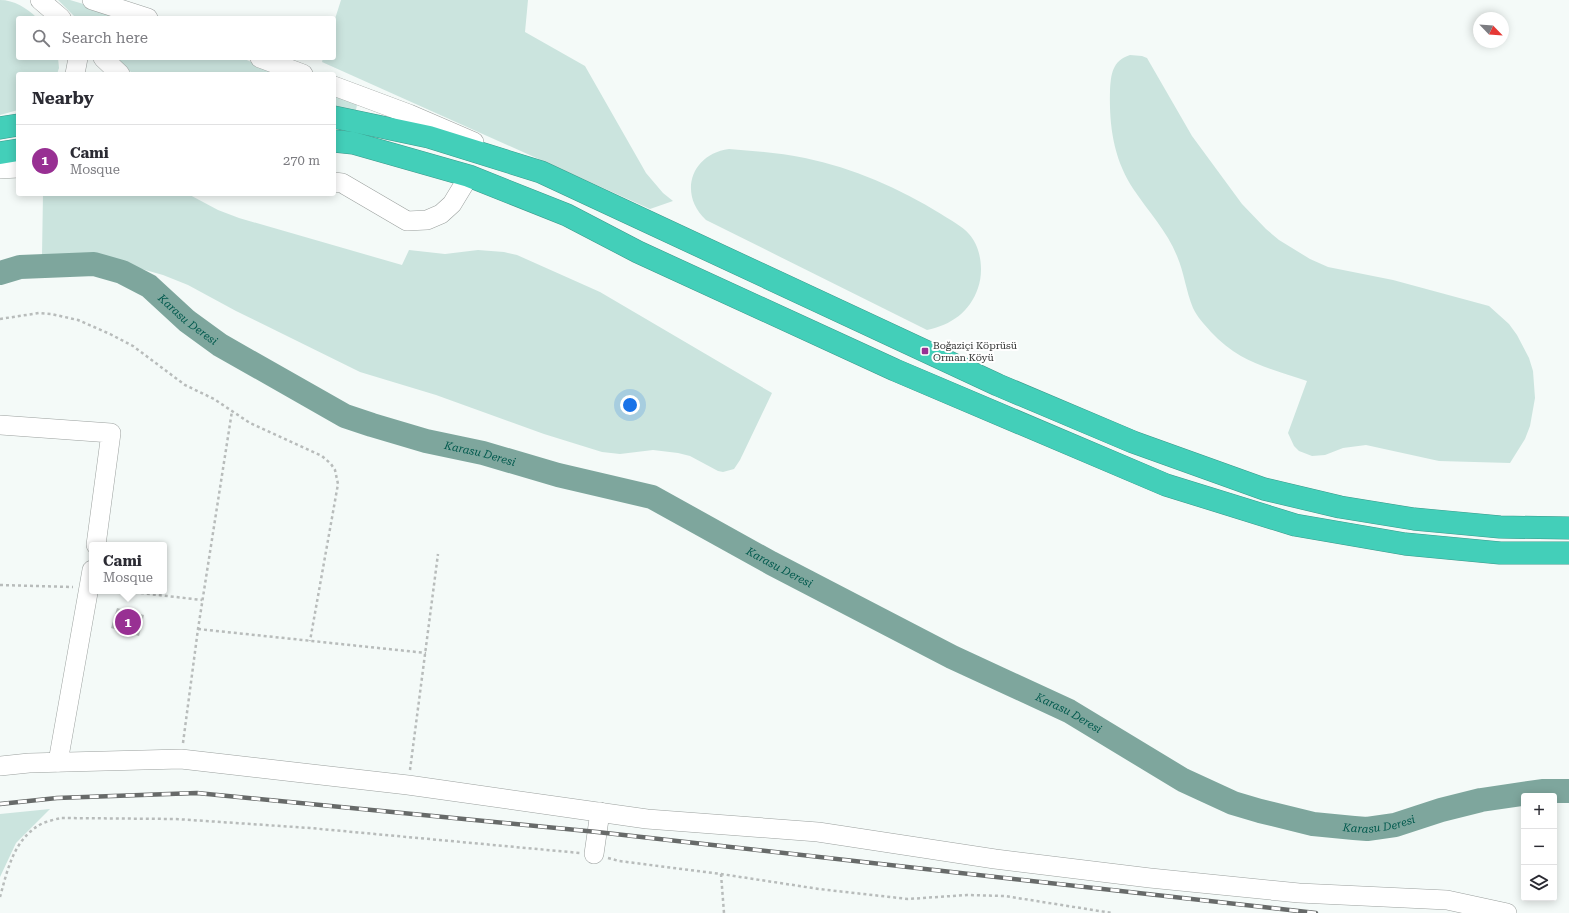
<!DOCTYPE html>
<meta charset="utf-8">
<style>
body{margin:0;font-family:"Roboto Serif",serif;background:#f2f2f3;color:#2b2b33}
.controls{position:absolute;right:12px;bottom:12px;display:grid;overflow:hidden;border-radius:4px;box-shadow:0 2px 10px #0003}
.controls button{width:36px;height:36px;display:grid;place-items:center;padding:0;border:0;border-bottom:1px solid #e1e1e2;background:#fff;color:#2b2b33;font:20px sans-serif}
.compass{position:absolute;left:1473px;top:12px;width:36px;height:36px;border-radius:50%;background:#fff;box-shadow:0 2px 10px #0003;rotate:115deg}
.you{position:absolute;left:630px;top:405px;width:14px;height:14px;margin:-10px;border:3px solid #fff;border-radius:50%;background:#1a73e8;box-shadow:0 0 0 6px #1a73e833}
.badge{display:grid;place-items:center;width:26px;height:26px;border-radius:50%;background:#983093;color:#fff;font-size:13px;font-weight:700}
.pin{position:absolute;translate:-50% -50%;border:2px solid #fff;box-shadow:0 1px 4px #0006}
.popup{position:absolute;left:89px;top:542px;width:78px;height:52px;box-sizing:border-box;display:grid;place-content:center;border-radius:4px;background:#fff;filter:drop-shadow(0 1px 3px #0005);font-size:13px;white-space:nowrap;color:#7c7c81}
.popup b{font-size:15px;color:#2b2b33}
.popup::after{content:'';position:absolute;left:50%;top:100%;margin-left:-8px;border:8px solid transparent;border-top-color:#fff}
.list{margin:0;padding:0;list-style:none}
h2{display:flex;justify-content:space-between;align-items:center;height:52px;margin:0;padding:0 16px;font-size:17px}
h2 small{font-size:13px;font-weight:400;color:#7c7c81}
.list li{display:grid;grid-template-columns:26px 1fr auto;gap:12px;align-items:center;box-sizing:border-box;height:72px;padding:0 16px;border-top:1px solid #e1e1e2}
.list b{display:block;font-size:15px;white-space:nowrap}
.list p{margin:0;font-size:13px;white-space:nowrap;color:#7c7c81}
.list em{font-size:13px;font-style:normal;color:#7c7c81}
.icon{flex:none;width:22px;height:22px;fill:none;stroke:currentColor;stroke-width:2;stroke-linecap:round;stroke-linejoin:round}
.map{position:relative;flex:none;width:1569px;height:913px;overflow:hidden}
.search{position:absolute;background:#fff;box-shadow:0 2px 10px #0003;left:16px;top:16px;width:320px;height:44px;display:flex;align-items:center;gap:10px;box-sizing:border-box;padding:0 14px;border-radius:4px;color:#7c7c81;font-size:15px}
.panel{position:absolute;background:#fff;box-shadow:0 2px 10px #0003;left:16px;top:72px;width:320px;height:124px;border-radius:4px}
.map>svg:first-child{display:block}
</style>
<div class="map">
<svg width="1569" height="913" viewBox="0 0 1569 913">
<rect width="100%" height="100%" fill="#f4faf8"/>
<g fill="#cbe4de">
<path d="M0,0C14,0 27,8 37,18H18V58H58L59,68L57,74H18V110L0,115Z"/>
<path d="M58,0H70L130,18H76Z"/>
<path d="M341,0H528L525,32L585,66L646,173L663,193L673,201L650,209L322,62L323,58H334V22Z"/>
<path d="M1130,55L1142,56L1147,58L1192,136L1242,204L1266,229L1279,240L1310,259L1328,267L1393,280L1489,306L1509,324L1517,335L1529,358L1533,371L1535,398L1530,426L1525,439L1510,463L1439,461L1366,445L1343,448L1325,455L1312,456L1299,451L1294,446L1288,433L1307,381C1269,368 1240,363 1211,332C1205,325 1197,317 1193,308C1186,291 1184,272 1177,256C1167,231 1148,211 1134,190C1114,160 1109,127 1110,91C1111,74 1112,61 1130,55Z"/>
<path d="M114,58H242L280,74H134L122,66Z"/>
<path d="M334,94L356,103L357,105L356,110L354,111L334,109Z"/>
<path d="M729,149C755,151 780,153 805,158C853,168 899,188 941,214C950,220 962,226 969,234C981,247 984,271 978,288C970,312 951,325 927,330L706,220C678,194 691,154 729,149Z"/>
<path d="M43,194H188L218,210L239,218L402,265L409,250L445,254L478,250L504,252L517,255L600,292L772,393L740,460L734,469L723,472L718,471L690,456L678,453L653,450L620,454L602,452L544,434L436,395L360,372L236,311L188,285L163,275L113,261L90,257L42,255Z"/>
<path d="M50,809L16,843L0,877V814Z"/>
</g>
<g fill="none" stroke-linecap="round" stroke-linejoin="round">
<path stroke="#7ea69d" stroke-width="24" id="s1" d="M0,273L20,267L94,264L122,272L149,286L187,321L220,345L345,416L372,425L426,441L483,453L558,475L652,497L771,563L952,657L1069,711L1183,780L1233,803L1260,811L1313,824L1354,828L1367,829L1395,825L1441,810L1481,800L1542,791H1569"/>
</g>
<path fill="#bdc3c1" d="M117,608L144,615L139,636L111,628Z"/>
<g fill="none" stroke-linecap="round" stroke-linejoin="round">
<defs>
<g id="minor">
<path d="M40,0L61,18"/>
<path d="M92,0L148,18"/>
<path d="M103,58L120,74"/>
<path d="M260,58L303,74"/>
<path d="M75,74L78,58"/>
<path d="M334,86L409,114L474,142"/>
<path d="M0,169L18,168"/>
<path d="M334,182L342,183L407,221L427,220L441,214L452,204L469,176"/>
<path d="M0,425L111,433L96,545"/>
<path d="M58,762L92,570"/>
<path d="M0,766L29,763L181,759L408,785L647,819L818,832L995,859L1150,878L1299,893L1447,900L1507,913"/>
<path d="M594,854L600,812"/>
</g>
<g id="highway">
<path d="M334,117L429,137L541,172L998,385L1133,442L1264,489L1340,507L1414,519L1500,527L1569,528"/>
<path d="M0,128L18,125"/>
<path d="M334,141L353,143L469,176L567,215L638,252L895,370L1166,485L1295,525L1405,544L1500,553H1569"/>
<path d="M0,153L18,150"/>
</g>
</defs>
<use href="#minor" stroke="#9ba09e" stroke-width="20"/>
<use href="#highway" stroke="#3d988a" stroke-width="23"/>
<g stroke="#b8bcbb" stroke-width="2.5" stroke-dasharray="3 3" stroke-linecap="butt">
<path d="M0,319L39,313L51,314L78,320L110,334L133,346L185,385L214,399L250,423L322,456L331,464L335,470L338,484L310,641"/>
<path d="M0,585L73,587"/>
<path d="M123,591L202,600"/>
<path d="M198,629L426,653"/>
<path d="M183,743L198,629L232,411"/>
<path d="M410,770L438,554"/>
<path d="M608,858L619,861L721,874L819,889L908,899L967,895L1005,896L1112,913"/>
<path d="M721,874L724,913"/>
<path d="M0,897C8,868 14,838 43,823C49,821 56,819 61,818L176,819L310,828L580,853"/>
</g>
<use href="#minor" stroke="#fff" stroke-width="19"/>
<use href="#highway" stroke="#43cfb9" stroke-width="22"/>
<defs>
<path id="rail" d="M0,804L57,798L197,793L597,832L1316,913"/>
</defs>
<use href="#rail" stroke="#676a69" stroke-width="4.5"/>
<use href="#rail" stroke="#fff" stroke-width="3" stroke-dasharray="9" stroke-linecap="butt"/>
</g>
<rect fill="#983093" stroke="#fff" stroke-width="1.5" x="921" y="347" width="8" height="8" rx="2"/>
<g text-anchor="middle" stroke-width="4" stroke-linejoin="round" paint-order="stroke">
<g font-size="10" fill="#313332" stroke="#fff" text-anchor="start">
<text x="933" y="349">Boğaziçi Köprüsü<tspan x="933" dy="12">Orman Köyü</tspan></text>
</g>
<g font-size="11" font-style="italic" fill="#00594d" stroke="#fff">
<text dy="4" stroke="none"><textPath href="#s1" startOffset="206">Karasu Deresi</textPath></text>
<text dy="4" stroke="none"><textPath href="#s1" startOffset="531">Karasu Deresi</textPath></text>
<text dy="4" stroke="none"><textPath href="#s1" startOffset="854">Karasu Deresi</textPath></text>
<text dy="4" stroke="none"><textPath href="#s1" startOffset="1178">Karasu Deresi</textPath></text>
<text dy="4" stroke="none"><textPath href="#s1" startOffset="1515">Karasu Deresi</textPath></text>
</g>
</g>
</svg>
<div class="controls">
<button>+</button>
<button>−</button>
<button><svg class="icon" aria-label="layers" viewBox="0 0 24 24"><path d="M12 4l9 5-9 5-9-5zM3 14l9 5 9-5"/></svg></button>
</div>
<svg class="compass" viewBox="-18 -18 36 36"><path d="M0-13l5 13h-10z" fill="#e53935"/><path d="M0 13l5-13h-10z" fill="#7c7c81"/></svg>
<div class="you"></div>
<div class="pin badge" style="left:128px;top:622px">1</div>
<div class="popup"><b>Cami</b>Mosque</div>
<div class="search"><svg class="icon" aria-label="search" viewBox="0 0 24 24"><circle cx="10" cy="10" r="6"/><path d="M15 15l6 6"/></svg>Search here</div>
<section class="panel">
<h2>Nearby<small></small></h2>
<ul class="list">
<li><span class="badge">1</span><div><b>Cami</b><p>Mosque</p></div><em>270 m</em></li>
</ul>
</section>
</div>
